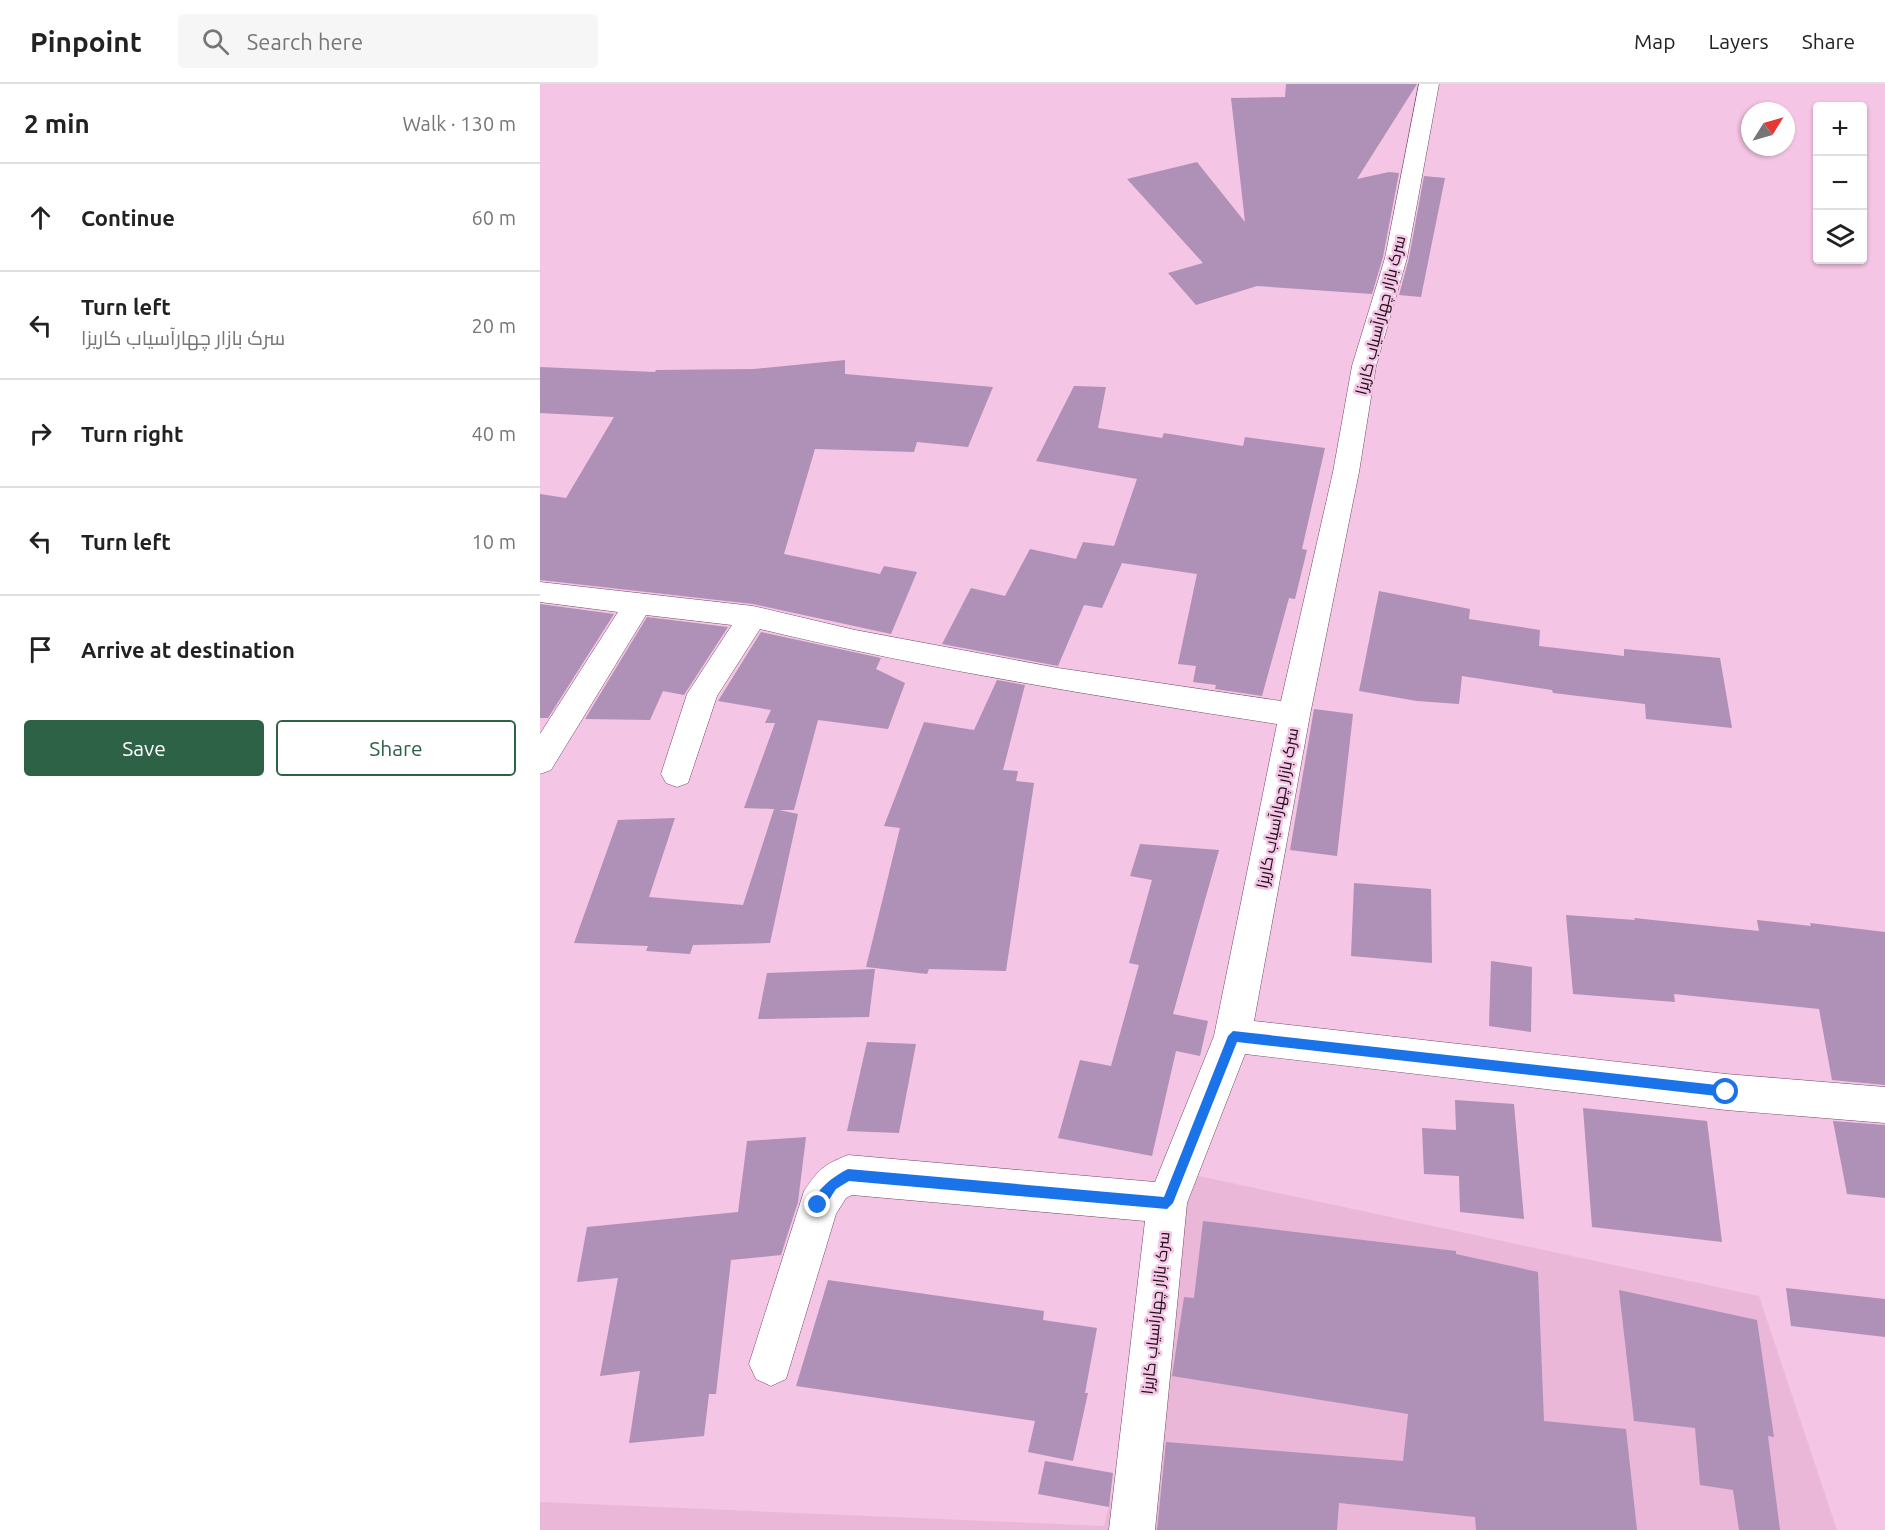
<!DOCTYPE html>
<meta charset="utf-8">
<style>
body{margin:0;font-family:Ubuntu,Cairo,sans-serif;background:#f6f6f6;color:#222}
.controls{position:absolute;right:18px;top:18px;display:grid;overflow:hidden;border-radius:6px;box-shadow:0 2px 4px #0004}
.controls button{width:54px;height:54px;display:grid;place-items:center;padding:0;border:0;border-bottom:2px solid #e0e0e0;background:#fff;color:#222;font:30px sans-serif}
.compass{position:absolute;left:1201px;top:18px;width:54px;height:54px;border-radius:50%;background:#fff;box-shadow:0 2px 4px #0004;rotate:53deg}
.stop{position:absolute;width:18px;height:18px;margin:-14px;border:4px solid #1a73e8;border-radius:50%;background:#fff}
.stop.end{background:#1a73e8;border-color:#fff;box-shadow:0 2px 6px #0008}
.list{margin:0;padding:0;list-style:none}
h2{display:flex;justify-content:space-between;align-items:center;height:78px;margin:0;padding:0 24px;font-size:26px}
h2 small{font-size:20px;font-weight:400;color:#767676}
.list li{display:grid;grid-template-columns:39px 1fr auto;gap:18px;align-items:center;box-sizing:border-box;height:108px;padding:0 24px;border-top:2px solid #e0e0e0}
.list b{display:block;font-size:22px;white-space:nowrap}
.list p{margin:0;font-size:20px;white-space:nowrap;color:#767676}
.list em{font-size:20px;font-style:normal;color:#767676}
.actions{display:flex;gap:12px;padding:18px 24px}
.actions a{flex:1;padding:14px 0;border:2px solid #2d6247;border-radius:6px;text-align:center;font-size:21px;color:#2d6247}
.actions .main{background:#2d6247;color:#fff}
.icon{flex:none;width:33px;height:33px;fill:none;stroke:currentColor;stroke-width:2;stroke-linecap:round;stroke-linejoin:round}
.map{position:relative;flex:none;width:1345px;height:1446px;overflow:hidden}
header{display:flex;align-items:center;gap:36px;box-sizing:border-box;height:84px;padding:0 30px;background:#fff;border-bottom:2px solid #e0e0e0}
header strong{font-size:28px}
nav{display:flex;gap:33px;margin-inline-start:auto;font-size:21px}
.search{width:420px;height:54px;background:#f6f6f6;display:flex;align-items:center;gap:15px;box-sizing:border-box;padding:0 21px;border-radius:6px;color:#767676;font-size:22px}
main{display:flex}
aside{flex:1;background:#fff}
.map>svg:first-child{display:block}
</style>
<header>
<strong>Pinpoint</strong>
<div class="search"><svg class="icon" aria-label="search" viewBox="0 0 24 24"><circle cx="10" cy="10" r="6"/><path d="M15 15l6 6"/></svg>Search here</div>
<nav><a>Map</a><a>Layers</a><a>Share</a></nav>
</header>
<main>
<aside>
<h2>2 min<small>Walk · 130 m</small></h2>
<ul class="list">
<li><svg class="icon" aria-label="ahead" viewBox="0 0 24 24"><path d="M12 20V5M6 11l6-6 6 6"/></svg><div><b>Continue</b></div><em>60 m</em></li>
<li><svg class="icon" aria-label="left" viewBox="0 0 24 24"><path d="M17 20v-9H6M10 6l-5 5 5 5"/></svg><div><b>Turn left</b><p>سرک بازار چهارآسیاب کاریزا</p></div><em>20 m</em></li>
<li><svg class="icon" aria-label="right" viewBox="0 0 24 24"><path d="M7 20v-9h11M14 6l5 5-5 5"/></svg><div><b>Turn right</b></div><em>40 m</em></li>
<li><svg class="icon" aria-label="left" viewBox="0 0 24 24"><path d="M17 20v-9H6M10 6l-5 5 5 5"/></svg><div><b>Turn left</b></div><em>10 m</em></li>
<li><svg class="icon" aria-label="arrive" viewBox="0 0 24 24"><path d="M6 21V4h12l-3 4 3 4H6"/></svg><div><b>Arrive at destination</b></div></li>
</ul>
<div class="actions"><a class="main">Save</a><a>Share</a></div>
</aside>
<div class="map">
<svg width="1345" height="1446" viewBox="0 0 1345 1446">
<rect width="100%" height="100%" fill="#f4c5e4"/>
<path fill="#ebb7d9" d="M654,1091L1219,1212L1297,1446H0V1418L564,1442Z"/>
<g fill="#af90b6">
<path d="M746,0H877L817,95L849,88L859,89L843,173L832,210L717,202L656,221L628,189L663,179L587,95L657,78L705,138L691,14L745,13Z"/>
<path d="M884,92L905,94L881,213L859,211L869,174Z"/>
<path d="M305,276V290L453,303L428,363L377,358L374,368L275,365L244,470L340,490L344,482L377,488L351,550L213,520L0,496V410L26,414L74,333L0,329V283L115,288L116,286L214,285Z"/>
<path d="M534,302L566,303L558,344L622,354L624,349L703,362L705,353L785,364L762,465L767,466L755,515L749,514L722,612L675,605L676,601L653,598L656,582L638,580L657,490L582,479L562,524L544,521L518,582L402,560L431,504L465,512L490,465L536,475L543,458L574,462L597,395L496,377Z"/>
<path d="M839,507L930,525L929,535L1000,546L999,562L1084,572V565L1180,574L1192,644L1106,635L1105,620L1013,609L1012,606L922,592L919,620L877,617L819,607Z"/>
<path d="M0,520L74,530L8,634H0Z"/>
<path d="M107,533L188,543L144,611L123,607L110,636L45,635Z"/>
<path d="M221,548L341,574L336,585L365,599L348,645L278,636L254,726H239L258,730L230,859L153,861L150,870L106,867L108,862L34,859L78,736L135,734L109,813L203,821L234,725L204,724L235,639H225L231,626L178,617Z"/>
<path d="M457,596L485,601L463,686L478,687L476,697L494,699L466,887L389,885L387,890L326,883L360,744L344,742L384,638L434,646Z"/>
<path d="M774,625L813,630L797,772L750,766Z"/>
<path d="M600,760L679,766L633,930L668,937L660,972L636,967L612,1072L518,1054L540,976L571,982L599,881L589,879L612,796L590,792Z"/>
<path d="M814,799L891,805L892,879L811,872Z"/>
<path d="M1026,831L1095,836L1094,834L1219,847L1217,836L1271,842L1270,839L1345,848V1001L1292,996L1279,925L1134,910L1135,918L1033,910Z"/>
<path d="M951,877L992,883L991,948L949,942Z"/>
<path d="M335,885L329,933L218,935L227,889Z"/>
<path d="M327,958L376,960L359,1049L307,1047Z"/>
<path d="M915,1016L974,1020L984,1135L920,1128L919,1092L884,1090L882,1044L916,1046Z"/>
<path d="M1043,1024L1167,1037L1182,1158L1052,1143Z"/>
<path d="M1293,1037L1345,1041V1114L1307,1110Z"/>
<path d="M266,1053L258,1118L241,1171L191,1176L176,1310H169L164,1352L89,1359L100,1287L60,1292L78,1194L37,1198L47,1143L198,1128L207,1057Z"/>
<path d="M663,1137L916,1167V1170L998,1188L1004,1337L1086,1345L1097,1446H936L935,1433L799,1419L797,1446H617L626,1358L863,1377L868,1330L632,1292L644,1213L654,1214Z"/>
<path d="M288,1196L504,1227L503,1236L557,1244L545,1309H548L533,1377L488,1368L495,1337L256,1302Z"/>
<path d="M1246,1204L1345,1215V1253L1251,1242Z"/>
<path d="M1079,1206L1217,1236L1234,1353L1228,1352L1240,1446H1199L1193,1406L1160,1401L1155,1344L1094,1337Z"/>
<path d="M505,1377L573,1389L569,1423L498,1410Z"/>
</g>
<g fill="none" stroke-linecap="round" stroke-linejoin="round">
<defs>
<path id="minor" d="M879,0H899L867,174L836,282L819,388L770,631L714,937L1186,990L1345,1003V1039L1186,1026L705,970L647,1119L615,1446H569L605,1137L312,1111L306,1114L296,1130L246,1295L231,1302L216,1295L209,1280L264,1107C279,1085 283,1081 308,1071L615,1098L674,952L737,640C563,613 391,586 220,545L177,612L148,699L137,703L126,699L121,690L147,610L192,541L106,531L11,686L0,690V650L78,528L0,518V498L213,522L315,546L518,584L741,617L793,388L812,282L845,174Z"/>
</defs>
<use href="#minor" stroke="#714a65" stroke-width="1"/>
<use href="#minor" fill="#fff" fill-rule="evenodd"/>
</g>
<path fill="#1a73e8" d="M693,947L1186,1002L1192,1008L1186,1013L697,958L633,1119L627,1125L309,1097L296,1105L283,1125H274C269,1110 295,1091 308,1085L624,1113L688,952Z"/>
<g text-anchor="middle" stroke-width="5" stroke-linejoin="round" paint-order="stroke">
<g font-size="16" fill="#1b0c16" stroke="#f4c5e4">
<text transform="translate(840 231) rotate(-76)" y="6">سرک بازار چهارآسیاب کاریزا</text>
<text transform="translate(737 724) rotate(-79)" y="6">سرک بازار چهارآسیاب کاریزا</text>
<text transform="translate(615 1229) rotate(-84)" y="6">سرک بازار چهارآسیاب کاریزا</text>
</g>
</g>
</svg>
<div class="controls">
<button>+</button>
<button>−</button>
<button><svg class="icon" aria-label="layers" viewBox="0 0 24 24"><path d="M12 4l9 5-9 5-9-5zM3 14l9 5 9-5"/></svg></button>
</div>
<svg class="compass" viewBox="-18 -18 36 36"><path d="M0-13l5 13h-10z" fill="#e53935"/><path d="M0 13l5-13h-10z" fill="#767676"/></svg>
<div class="stop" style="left:1186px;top:1008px"></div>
<div class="stop end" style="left:278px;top:1121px"></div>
</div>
</main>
